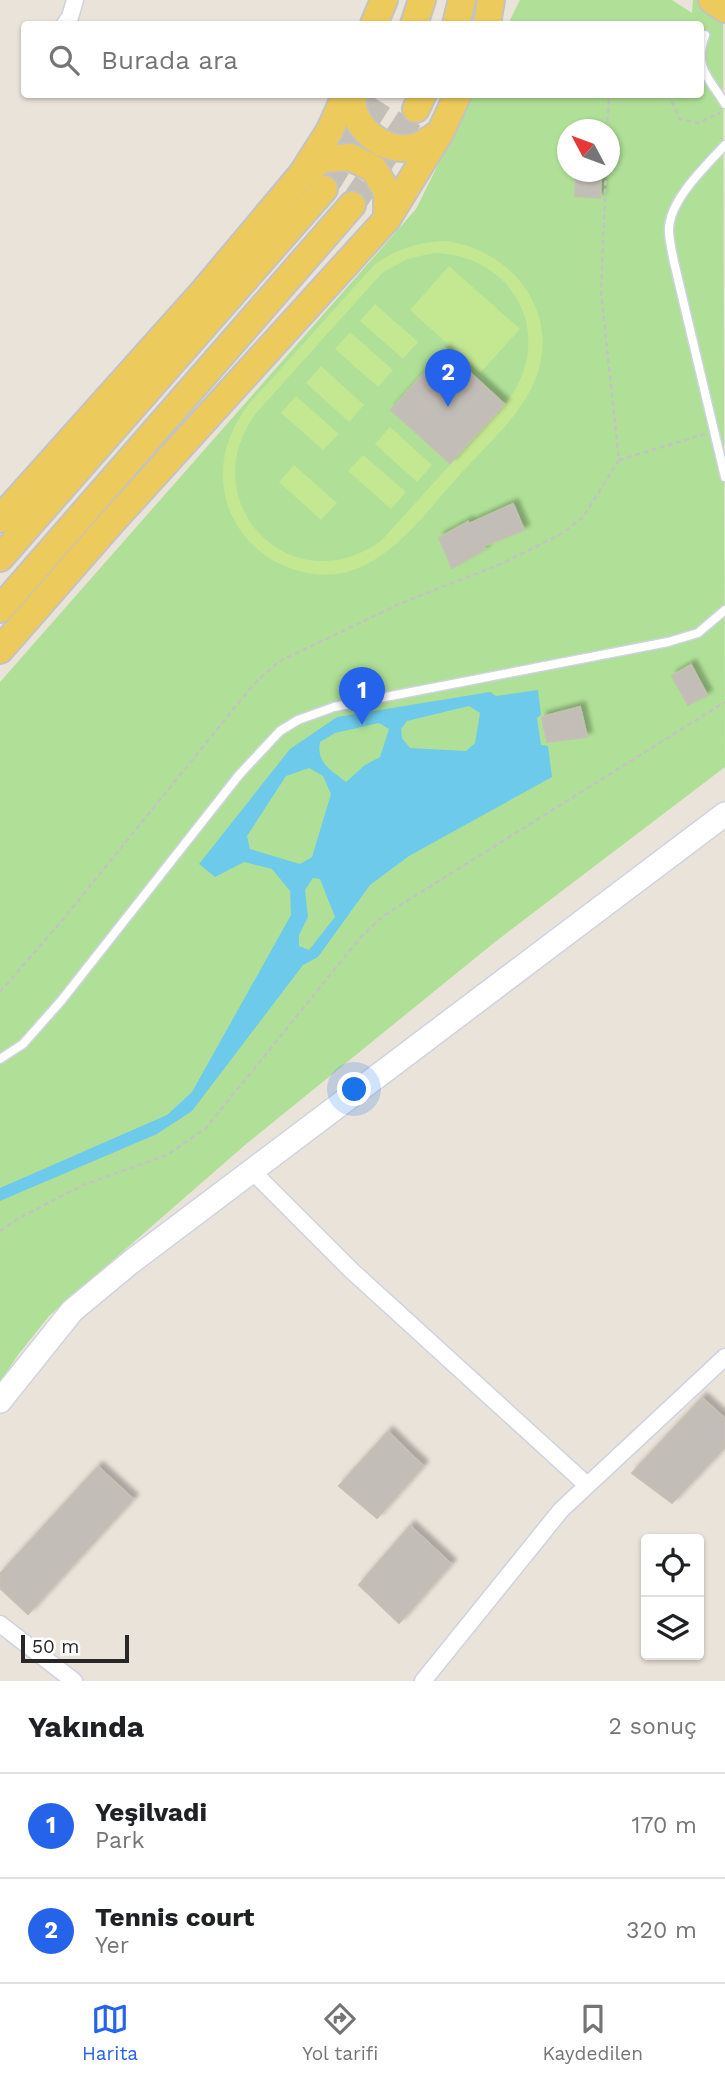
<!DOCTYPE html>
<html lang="tr">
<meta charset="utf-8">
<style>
body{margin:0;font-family:"Work Sans",sans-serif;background:#f2f2f2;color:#202124}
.controls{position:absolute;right:21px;bottom:21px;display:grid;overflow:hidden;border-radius:7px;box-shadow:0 2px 5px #0004}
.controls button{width:63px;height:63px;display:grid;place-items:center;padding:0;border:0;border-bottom:2px solid #e0e0e0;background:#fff;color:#202124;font:35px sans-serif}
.compass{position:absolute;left:557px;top:119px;width:63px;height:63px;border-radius:50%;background:#fff;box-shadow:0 2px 5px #0004;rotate:311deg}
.scale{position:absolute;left:21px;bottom:18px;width:108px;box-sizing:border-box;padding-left:7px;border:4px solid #282828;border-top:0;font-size:19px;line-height:24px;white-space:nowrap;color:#282828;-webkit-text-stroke:5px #fff;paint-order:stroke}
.you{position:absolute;left:355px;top:1090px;width:24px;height:24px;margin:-18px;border:5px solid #fff;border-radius:50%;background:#1a73e8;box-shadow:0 0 0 10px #1a73e833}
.badge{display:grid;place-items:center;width:46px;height:46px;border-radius:50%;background:#2563eb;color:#fff;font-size:23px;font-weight:700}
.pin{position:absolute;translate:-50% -58px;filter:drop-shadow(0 2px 4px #0008)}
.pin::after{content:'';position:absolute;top:37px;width:24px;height:21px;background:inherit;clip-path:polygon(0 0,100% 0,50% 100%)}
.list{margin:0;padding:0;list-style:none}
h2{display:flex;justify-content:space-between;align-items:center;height:91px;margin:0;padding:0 28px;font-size:30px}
h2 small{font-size:23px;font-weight:400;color:#757577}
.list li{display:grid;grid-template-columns:46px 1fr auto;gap:21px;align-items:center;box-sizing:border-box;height:105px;padding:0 28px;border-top:2px solid #e0e0e0}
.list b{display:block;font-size:26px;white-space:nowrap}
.list p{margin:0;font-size:23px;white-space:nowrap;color:#757577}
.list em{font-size:23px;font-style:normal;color:#757577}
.icon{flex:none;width:38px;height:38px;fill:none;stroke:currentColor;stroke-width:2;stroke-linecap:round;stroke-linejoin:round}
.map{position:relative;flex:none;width:725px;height:1681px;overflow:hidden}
.search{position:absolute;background:#fff;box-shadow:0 2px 5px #0004;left:21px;right:21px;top:21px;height:77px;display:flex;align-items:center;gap:18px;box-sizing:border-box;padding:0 24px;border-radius:7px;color:#757577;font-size:26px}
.sheet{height:301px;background:#fff}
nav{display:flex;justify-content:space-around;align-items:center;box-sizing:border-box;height:98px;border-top:2px solid #e0e0e0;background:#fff;font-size:19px;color:#757577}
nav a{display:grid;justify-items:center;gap:4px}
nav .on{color:#2563eb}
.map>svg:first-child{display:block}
</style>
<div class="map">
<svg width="725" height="1681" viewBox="0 0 725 1681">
<defs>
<filter id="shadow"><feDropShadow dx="5" dy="-5" stdDeviation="2" flood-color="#0004"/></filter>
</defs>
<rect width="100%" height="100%" fill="#eae3da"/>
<path fill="#b0e097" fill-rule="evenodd" d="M520,0H672L692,13L693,0H723L725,767L495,942L245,1145L49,1316L18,1355L0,1382V682L416,209L473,95L700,94V24H508ZM568,130H610V172H568Z"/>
<g fill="#c4e792" fill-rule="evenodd">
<path d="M446,241C517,251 566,320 531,389C515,421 480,452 456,479C411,529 366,598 287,567C264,558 245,541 233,518C214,479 223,437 249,404L374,265C397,249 418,242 446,241ZM434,253C516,255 557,338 506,403L381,541C290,606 190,500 257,412L382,273L407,259Z"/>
<path d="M449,266L520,329L480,373L410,310Z"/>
<path d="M375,304L418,342L403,359L360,321Z"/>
<path d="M350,332L393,370L378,387L335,349Z"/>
<path d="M321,366L364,405L349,422L306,383Z"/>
<path d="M296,396L339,434L323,450L281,413Z"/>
<path d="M390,427L432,465L417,482L375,444Z"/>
<path d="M363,455L406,492L391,509L348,471Z"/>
<path d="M294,465L337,503L321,520L279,482Z"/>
</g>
<path fill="#6ecaeb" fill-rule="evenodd" d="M538,690L541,715L537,718L541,745L548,746L552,777L409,856L370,885L318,957L303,965L192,1111L157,1134L0,1201V1188L167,1115L192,1092L291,915L290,891L272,869L244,862L215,877L199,864L290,749L337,717L490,692L496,696ZM469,706L480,713L475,743L466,751L410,748L402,738L401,729L407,721ZM379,723L389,729L380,757L365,765L346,782C331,770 316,763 320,742L335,733ZM309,768L323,776L331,794L312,857L300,864L250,849L247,836L286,776ZM313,878L320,879L335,917L309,950L299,946V935L308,917L305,890Z"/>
<g fill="#c2bdb6" stroke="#c5bfb4" stroke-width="2" filter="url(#shadow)">
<path d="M576,172H601L600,198L575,196Z"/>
<path d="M445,350L504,404L450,463L391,410Z"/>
<path d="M513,504L524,530L483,546L485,549L452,568L439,538L468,522L469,524Z"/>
<path d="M691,665L707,695L688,705L672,676Z"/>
<path d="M580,707L587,737L547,742L542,717Z"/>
<path d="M702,1398L725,1419V1447L672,1503L632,1473Z"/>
<path d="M388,1432L423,1466L377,1518L339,1486Z"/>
<path d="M98,1467L133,1499L28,1614L0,1588V1574Z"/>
<path d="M410,1526L451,1564L399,1623L359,1585Z"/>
</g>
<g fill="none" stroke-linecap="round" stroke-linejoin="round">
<g stroke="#c3beb6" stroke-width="26" stroke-dasharray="26 13" stroke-linecap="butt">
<path d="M324,189L383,94"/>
<path d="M352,205L416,109"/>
</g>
<defs>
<g id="lane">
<path d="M705,35C693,69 709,77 725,104"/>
<path d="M725,145C706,166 669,200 669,230C669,240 672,252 674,262L725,477"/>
<path d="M0,1059L23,1044L61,1001L239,775L280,731L298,720L334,707L668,642L698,633L725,610"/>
</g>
<g id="street">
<path d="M65,24L70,17L75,0"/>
<path d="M251,1170L351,1270L587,1485"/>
<path d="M0,1624L74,1681"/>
<path d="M423,1681L561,1510L725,1357"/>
</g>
<path id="secondary" d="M0,1401L72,1311L131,1262L725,814"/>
<g id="primary">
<path d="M712,0L725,9"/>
<path d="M374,24L384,0"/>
<path d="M414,24L422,0"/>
<path d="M456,24L462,0"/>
<path d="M487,24L491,0"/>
<path d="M352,94C351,127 382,154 415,147C423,145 433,137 440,133"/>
<path d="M416,109L423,94"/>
<path d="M303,173L323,159L350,157L374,169L387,192V219"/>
<path d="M0,519L203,292L302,174L330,130L346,94"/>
<path d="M0,558L324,189"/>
<path d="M0,609L352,205"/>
<path d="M0,650L111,523L387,219L440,133L458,94"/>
</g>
</defs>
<use href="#lane" stroke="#cfd2e1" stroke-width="11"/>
<use href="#street" stroke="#cfd2e1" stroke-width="19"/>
<use href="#secondary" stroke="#cfd2e1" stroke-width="26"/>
<use href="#primary" stroke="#c3c3c3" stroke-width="30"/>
<g stroke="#c3c3c3" stroke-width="2.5" stroke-dasharray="5 3.5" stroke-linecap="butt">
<path d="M668,94L680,119L698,123L720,113"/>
<path d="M607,130L609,94"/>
<path d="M619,460L705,434"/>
<path d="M0,992L60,923L253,685L278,662L399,604L503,563L561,534L583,517L619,460L601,293L606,172"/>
<path d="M0,1231L19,1218L83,1185L167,1155L206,1128L360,938L383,916L725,702"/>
</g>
<use href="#lane" stroke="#fff" stroke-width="8"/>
<use href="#street" stroke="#fff" stroke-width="16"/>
<use href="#secondary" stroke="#fff" stroke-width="23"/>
<use href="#primary" stroke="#edca5c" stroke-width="26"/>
</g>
</svg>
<div class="controls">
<button><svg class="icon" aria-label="locate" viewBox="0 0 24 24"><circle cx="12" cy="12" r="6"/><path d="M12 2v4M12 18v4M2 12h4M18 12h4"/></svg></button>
<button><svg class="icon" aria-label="layers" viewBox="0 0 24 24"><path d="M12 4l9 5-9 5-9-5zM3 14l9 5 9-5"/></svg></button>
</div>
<svg class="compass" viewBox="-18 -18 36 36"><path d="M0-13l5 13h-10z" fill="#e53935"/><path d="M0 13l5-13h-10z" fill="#757577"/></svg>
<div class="scale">50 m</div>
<div class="you"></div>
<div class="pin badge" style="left:362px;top:725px">1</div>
<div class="pin badge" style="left:448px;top:407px">2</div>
<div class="search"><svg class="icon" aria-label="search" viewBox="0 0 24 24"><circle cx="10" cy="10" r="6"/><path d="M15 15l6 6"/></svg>Burada ara</div>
</div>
<section class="sheet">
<h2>Yakında<small>2 sonuç</small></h2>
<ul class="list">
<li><span class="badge">1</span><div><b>Yeşilvadi</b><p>Park</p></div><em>170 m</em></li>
<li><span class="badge">2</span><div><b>Tennis court</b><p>Yer</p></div><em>320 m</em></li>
</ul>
</section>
<nav>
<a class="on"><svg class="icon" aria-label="map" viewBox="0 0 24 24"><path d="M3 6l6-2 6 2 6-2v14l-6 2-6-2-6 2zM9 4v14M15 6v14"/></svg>Harita</a>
<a><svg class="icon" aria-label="directions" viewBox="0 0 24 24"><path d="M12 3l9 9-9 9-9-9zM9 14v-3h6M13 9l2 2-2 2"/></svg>Yol tarifi</a>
<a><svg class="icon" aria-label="saved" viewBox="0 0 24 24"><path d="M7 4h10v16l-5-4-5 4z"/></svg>Kaydedilen</a>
</nav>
